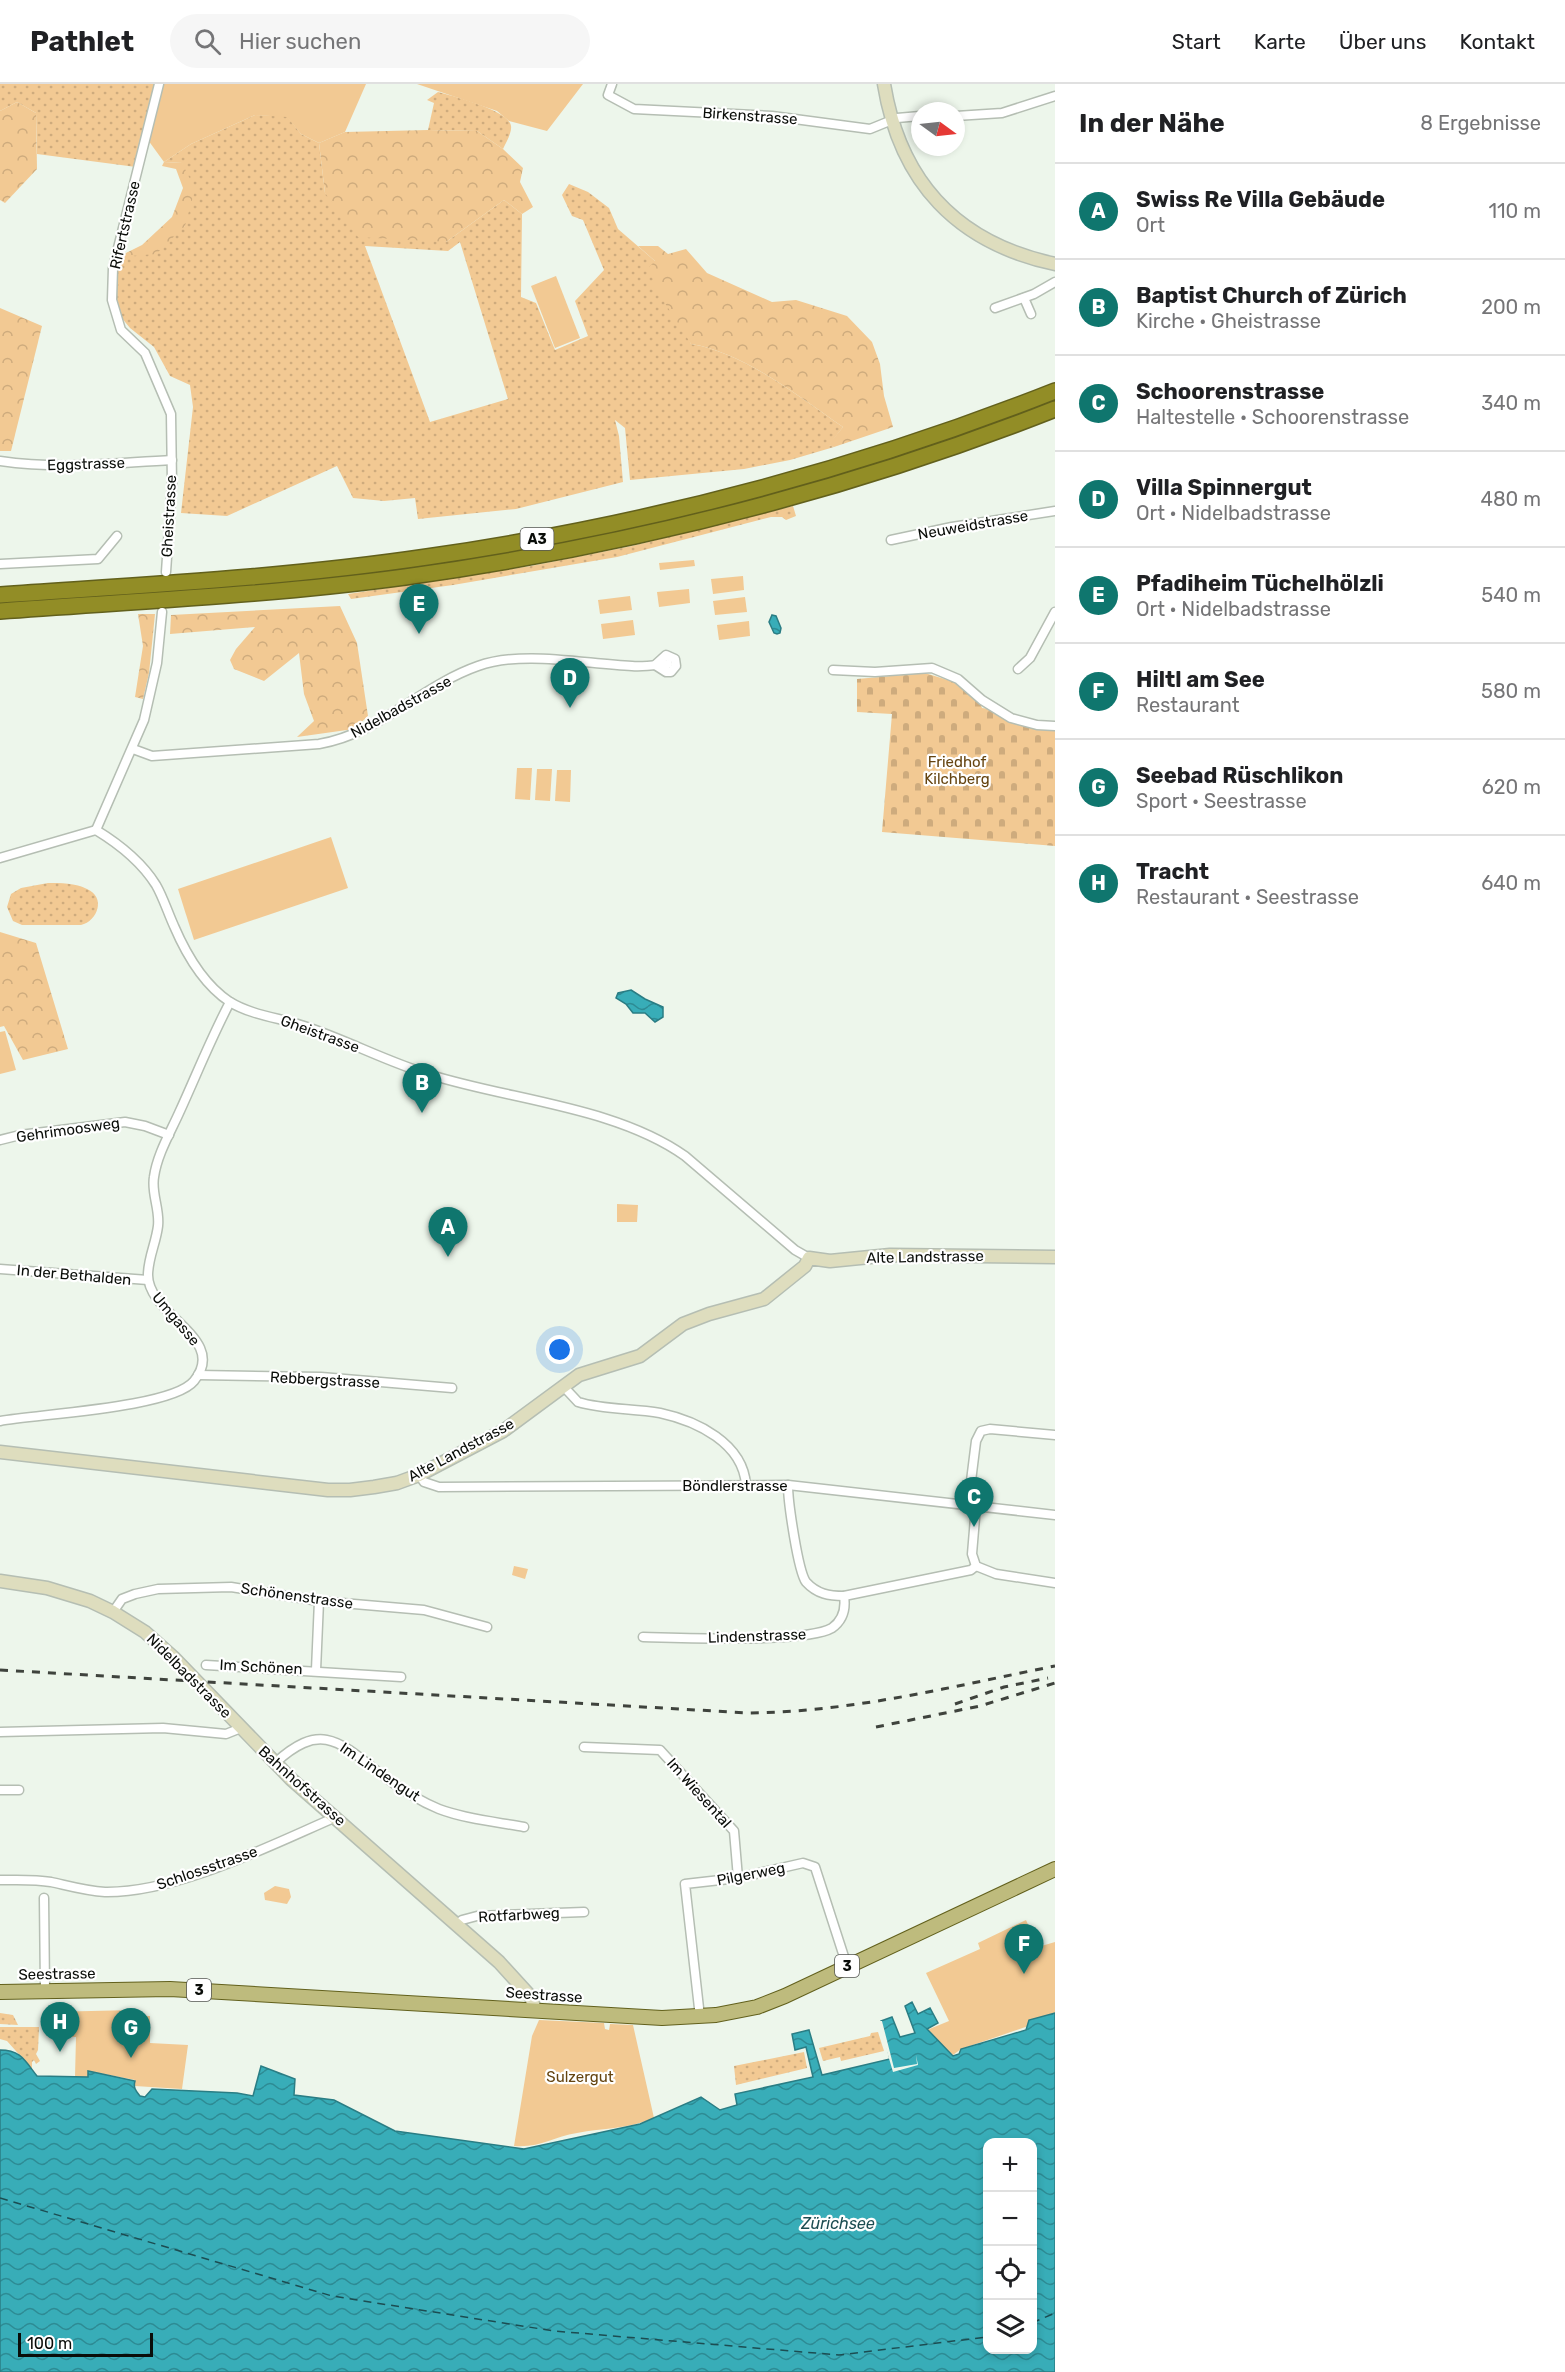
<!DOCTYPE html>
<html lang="de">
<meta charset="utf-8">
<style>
body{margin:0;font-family:Rubik,sans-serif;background:#f6f6f6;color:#202124}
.controls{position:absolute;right:18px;bottom:18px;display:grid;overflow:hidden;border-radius:12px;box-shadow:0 3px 9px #0003}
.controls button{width:54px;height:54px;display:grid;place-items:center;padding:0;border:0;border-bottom:2px solid #e0e0e0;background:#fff;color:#202124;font:30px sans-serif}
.compass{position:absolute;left:911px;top:18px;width:54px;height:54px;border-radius:50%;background:#fff;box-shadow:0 3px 9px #0003;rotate:105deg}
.scale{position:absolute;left:18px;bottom:15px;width:135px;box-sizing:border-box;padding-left:6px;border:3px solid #0a0d09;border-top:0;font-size:16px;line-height:21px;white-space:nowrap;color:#0a0d09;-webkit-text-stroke:4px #fff;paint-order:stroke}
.you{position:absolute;left:560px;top:1266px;width:21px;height:21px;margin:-15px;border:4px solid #fff;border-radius:50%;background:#1a73e8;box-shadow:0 0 0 9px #1a73e833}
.badge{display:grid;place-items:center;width:39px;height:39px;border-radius:50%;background:#0f766e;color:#fff;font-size:20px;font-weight:700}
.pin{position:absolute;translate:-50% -50px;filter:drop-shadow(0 2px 3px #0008)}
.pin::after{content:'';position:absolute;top:32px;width:21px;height:18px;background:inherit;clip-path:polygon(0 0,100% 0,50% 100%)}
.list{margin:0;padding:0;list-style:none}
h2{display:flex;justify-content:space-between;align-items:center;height:78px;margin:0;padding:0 24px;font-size:26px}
h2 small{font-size:20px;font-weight:400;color:#757577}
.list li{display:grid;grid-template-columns:39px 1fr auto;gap:18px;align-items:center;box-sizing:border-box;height:96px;padding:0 24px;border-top:2px solid #e0e0e0}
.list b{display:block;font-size:22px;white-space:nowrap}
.list p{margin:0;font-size:20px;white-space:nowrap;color:#757577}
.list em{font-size:20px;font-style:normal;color:#757577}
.icon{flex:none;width:33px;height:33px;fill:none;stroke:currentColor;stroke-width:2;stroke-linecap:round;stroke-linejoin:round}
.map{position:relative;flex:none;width:1055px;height:2288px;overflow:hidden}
header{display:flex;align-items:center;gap:36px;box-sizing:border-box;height:84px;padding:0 30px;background:#fff;border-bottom:2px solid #e0e0e0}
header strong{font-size:28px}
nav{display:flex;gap:33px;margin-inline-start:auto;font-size:21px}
.search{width:420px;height:54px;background:#f6f6f6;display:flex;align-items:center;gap:15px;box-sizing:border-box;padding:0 21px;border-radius:33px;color:#757577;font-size:22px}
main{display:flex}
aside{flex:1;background:#fff}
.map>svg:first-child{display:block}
</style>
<header>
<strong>Pathlet</strong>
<div class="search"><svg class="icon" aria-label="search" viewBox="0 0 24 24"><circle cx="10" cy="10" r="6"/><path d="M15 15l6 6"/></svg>Hier suchen</div>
<nav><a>Start</a><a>Karte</a><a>Über uns</a><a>Kontakt</a></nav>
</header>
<main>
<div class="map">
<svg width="1055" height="2288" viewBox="0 0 1055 2288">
<defs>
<pattern id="grass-dots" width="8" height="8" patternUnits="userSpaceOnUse" patternTransform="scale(1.5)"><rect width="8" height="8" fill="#f2c993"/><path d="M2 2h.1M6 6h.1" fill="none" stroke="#ceab7d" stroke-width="1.8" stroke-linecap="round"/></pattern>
<pattern id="forest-crowns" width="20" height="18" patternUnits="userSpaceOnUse" patternTransform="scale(1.5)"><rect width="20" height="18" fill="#f2c993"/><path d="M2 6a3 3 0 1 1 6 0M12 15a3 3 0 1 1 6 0" fill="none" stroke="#ceab7d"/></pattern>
<pattern id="cemetery-stones" width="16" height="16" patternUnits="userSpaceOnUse" patternTransform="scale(1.5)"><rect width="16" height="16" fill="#f2c993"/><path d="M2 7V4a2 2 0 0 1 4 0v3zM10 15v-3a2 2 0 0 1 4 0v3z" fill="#ceab7d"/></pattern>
<pattern id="water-waves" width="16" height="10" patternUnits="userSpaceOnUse" patternTransform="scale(1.5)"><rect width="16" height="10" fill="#38adb8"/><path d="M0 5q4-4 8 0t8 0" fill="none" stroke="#2d8b94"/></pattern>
</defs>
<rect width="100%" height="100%" fill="#edf6eb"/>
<g fill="url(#grass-dots)" fill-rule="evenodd">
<path d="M0,0H156L136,83L37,70L36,29L17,18L0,27Z"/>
<path d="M438,8C452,12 509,26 511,42C512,49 506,58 503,65L477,47L428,46L434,19L427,16Z"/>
<path d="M255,31L287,32L301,50L319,59L325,109L446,158L504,116L522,130L521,213L536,219L555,266L588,252L575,217L604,186L583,136L572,132L562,111L569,100L588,108L609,124L618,145L655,177L691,260C745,269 798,312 843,343L829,361L834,363L790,376L744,385L630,396L625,344L615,336L619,352L623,398L516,425L418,435L415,414L384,417L353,414L337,382L227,432L181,429L193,323L190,301L170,292L154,263L130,244L121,233L115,217V186L118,173L185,142L182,79L164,78L191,60ZM460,158L508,315L430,338L365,162L448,167Z"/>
<path d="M793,422L796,432L786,436L782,433H771L617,473L453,501L351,515L348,510L531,482L632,462Z"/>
<path d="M48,799C60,799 76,799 87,805C106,813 98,837 81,841H22L13,837L7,823L11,810L21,804Z"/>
<path d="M0,1929L13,1931L18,1941L0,1940Z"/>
<path d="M0,1943H39L38,1966L36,1970L40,1977L36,1980L34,1976L32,1978V1985L7,1957L0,1955Z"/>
<path d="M878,1948L884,1967L841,1977L840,1973L823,1977L819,1964L870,1952L871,1949Z"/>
<path d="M804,1968L807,1984L736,2001L734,1982Z"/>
</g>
<g fill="url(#forest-crowns)">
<path d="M17,18L36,29L37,85L5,119L0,116V27Z"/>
<path d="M428,46L477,47L503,65L523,84L520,98L533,123L522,130L504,116L446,158L358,153L325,109L319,59L345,48Z"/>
<path d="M164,78L182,79L195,105L185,142L156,170L118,173L142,161L172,133L183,104L176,85L162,82Z"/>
<path d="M638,162H658L668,170L686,165L707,189L772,218L796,216L847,232L872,258L880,280L884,312L893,343L834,363L828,361L843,343C798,312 745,269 691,260L656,205L649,183L655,177Z"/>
<path d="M0,224L42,242L11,367H0Z"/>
<path d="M340,522L357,559L368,632L354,645L297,653L314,637L304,610L299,569L264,597L234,585L230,576L236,565L255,543L170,550L171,531Z"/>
<path d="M138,530H155L149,589L143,615L135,613L143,562Z"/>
<path d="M0,848L36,859L68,965L23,976L4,942L0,943Z"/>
</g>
<path fill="url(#cemetery-stones)" d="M925,589L954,598L981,621L982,624C992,624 1002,634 1012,638C1025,643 1041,643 1055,646V762L882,748L892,630L857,628V595Z"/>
<g fill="#f2c993">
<path d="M162,0H366L345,48L319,59L301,50L287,33L255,31L191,60L164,78L148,56Z"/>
<path d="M417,0H583L547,47L509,37L497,27Z"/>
<path d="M556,192L580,254L555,264L531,202Z"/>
<path d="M694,476L695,482L660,486L659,479Z"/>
<path d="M743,492L744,506L713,510L711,495Z"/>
<path d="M689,505L690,519L659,523L657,508Z"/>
<path d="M630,512L632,526L600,530L598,516Z"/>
<path d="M745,513L747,528L715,531L713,517Z"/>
<path d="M633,536L635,551L603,555L601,540Z"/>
<path d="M749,537L750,552L719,556L717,541Z"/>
<path d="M517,684H532L530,716L515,715Z"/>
<path d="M537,685H552L550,717L535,716Z"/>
<path d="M557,686H571L570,718L555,717Z"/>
<path d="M331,753L348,804L194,856L178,805Z"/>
<path d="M5,947L16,986L0,990V948Z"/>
<path d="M617,1120L638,1121L637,1138H617Z"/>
<path d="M514,1482L528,1485L525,1495L512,1491Z"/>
<path d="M275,1802L289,1805L291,1813L287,1820L265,1816L264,1809Z"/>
<path d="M1026,1836L1038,1863L1055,1858V1933L961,1965L953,1971L927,1946L949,1937L926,1889L980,1865L978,1859Z"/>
<path d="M135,1926L136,1932H150V1959L188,1961L182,2005L135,2002V1996L88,1987V1993H75L76,1953L51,1952L47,1949V1928Z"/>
<path d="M539,1936L604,1939L605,1945L609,1946L610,1940L633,1941L654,2034C629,2045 603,2044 577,2049C553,2053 540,2064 514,2062L532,1952Z"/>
</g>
<g fill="url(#water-waves)" stroke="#2a7d84" stroke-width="1.5" fill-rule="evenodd">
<path d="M772,531L776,532L781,544L780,549L777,550L774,549L769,538Z"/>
<path d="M631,906L645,915L663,923V933L655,938L645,929H633L626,920L616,914L618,909Z"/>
<path d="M912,1918L918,1930L930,1924L938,1939L927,1945L953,1972L959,1970L961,1965L1026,1946L1029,1936L1055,1929V2288H0V1966C21,1966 25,1977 37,1992L88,1993V1987L135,1997C133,2004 136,2007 140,2012L145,2013L152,2005L237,2009L253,2012L261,1982L295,1995L294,2011L334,2016L395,2047L524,2065L640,2040L701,2013L720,2026L737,2021L735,2010L813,1993L806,1963L795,1966L792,1950L809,1946L822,1991L890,1975L881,1937L892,1933L900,1953L915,1949L905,1922ZM987,2058H1032V2266H987Z"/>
</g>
<path fill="#edf6eb" d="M878,1937H882L894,1984L917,1980L916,1971L918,1981L893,1988Z"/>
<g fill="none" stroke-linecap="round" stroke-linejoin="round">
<g stroke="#1c4d52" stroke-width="1.5" stroke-dasharray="8 6" stroke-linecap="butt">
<path d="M0,2114L332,2212L554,2247L839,2271L987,2253"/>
<path d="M1032,2239L1055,2229"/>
</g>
<defs>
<g id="street">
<path d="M159,0L113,184L112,216L121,246L145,269L171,330L172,400L166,488"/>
<path d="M612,0L608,11L634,25L772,32L870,45L897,34L920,32"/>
<path d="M956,32L1002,29L1055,12"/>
<path d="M1024,214L1031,230"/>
<path d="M995,224L1034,210L1055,198"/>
<path d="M0,377C61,386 112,379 172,376"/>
<path d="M891,456L952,443L1055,427"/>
<path d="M0,480L98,475L117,452"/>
<path d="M666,571L675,575L676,582L671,588H666L655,581Z"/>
<path d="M1018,585L1030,574L1055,528"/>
<path d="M833,586L875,588L932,584L958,595L982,616L1011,634L1037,641L1055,642"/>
<path d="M133,665L152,672L319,660C379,650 421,602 478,582C523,566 584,580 632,582C644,583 656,581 668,580"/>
<path d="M96,746C119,760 141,777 156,801C163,813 168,829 174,842C186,870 204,901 230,918C251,931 280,934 304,942C347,956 387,978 431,991C511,1016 616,1023 685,1072L795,1166L809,1174"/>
<path d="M96,746L144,636L157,579L162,528"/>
<path d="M0,774L96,746"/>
<path d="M0,1056L20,1051L125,1038L145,1042L169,1051"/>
<path d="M0,1185L148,1196"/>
<path d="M198,1291L321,1293L452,1304"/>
<path d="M563,1302L578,1318C604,1326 633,1324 660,1329C697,1337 743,1359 746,1401"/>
<path d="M0,1337C37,1330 172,1324 194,1297C229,1254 148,1232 148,1191C148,1174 156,1159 158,1142C160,1125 151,1109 154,1093C157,1071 170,1049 179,1029C196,992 211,954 230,918"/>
<path d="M419,1391L424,1398L439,1403L788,1401L1055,1431"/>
<path d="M788,1401C788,1418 798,1487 806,1498C817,1510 829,1512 844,1512L971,1486L976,1482"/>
<path d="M968,1421L976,1357L981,1347L990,1345L1055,1351"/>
<path d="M976,1422L972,1470L976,1482L996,1490L1055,1499"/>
<path d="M113,1528L122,1515L135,1510L158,1505L231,1503L319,1517L424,1526L487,1543"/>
<path d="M643,1553C678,1554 807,1559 832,1544C843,1536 846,1525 844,1512"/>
<path d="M206,1581L401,1593"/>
<path d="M316,1586L319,1517"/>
<path d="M0,1648L163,1644L226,1650L241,1644"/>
<path d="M584,1663L660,1666L734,1747L738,1794"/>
<path d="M275,1679C319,1639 337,1655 377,1687C396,1702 417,1716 439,1725C465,1735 497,1738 524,1743"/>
<path d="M0,1706H19"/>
<path d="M0,1796C17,1796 34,1795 51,1798C69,1802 86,1807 105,1808C177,1809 271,1761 336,1733"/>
<path d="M44,1814L45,1906"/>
<path d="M456,1841L462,1836L477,1832L584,1828"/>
<path d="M700,1933L685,1800L738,1794L803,1779L815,1783L847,1882"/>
</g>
<g id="secondary">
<path d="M884,0C900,98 957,159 1055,180"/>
<path d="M0,1368L328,1406H350L374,1403L397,1399L419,1391L503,1347L579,1291L640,1272L683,1240L709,1230L764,1215L805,1182L809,1174L830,1177L890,1171L1055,1173"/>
<path d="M0,1497L47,1504L90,1517L113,1528L145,1548L173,1573L291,1695L499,1878L531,1913L535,1926"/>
</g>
<path id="primary" d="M0,1908L170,1905L662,1934L716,1931L757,1923L785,1912L1055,1785"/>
<g id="highway">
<path d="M0,511C143,501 285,494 427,473C641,442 853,387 1055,307"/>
<path d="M0,527C135,517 271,511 405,493C627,462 847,407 1055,325"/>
</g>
</defs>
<use href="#street" stroke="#b5beb3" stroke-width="11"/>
<use href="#secondary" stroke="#b5beb3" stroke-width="15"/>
<use href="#primary" stroke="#62601c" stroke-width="16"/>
<use href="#highway" stroke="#62601c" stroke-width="18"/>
<use href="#street" stroke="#fff" stroke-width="8"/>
<use href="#secondary" stroke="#deddbe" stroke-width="12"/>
<use href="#primary" stroke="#bebb7d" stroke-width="14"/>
<use href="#highway" stroke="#928d26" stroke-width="15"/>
<g stroke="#3f433d" stroke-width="3" stroke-dasharray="8 8" stroke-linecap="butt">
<path d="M0,1586L749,1629C853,1628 954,1602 1055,1582"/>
<path d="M955,1620L1004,1603L1048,1594"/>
<path d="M876,1643L980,1622L1055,1599"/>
</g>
</g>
<g text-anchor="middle" stroke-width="4.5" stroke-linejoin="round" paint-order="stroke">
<g fill="#fff" stroke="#545653" stroke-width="1.5">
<rect x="520.5" y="444" width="33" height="22" rx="4.5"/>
<rect x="835" y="1871" width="24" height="22" rx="4.5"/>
<rect x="187" y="1895" width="24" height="22" rx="4.5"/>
</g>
<g font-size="14" font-weight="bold" fill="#0a0d09">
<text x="537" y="460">A3</text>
<text x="847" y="1887">3</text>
<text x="199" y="1911">3</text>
</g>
<g font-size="15" fill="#0a0d09" stroke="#fff">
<text transform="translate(750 32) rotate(4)" y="5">Birkenstrasse</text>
<text transform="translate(125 141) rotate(-77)" y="5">Rifertstrasse</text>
<text transform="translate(86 380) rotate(-2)" y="5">Eggstrasse</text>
<text transform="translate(169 432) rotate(-87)" y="5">Gheistrasse</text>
<text transform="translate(973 441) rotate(-10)" y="5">Neuweidstrasse</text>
<text transform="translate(401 623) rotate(-29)" y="5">Nidelbadstrasse</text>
<text transform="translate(320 950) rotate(20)" y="5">Gheistrasse</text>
<text transform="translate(68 1046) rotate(-8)" y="5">Gehrimoosweg</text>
<text transform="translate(925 1173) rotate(-1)" y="5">Alte Landstrasse</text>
<text transform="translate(74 1191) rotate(5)" y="5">In der Bethalden</text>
<text transform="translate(176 1235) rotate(50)" y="5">Umgasse</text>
<text transform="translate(325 1296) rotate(3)" y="5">Rebbergstrasse</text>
<text transform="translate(461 1366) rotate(-28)" y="5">Alte Landstrasse</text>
<text x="735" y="1407">Böndlerstrasse</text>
<text transform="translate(297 1512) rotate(8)" y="5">Schönenstrasse</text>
<text transform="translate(757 1552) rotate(-2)" y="5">Lindenstrasse</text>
<text transform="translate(261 1583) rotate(3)" y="5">Im Schönen</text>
<text transform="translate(189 1592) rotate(45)" y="5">Nidelbadstrasse</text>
<text transform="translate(380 1688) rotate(34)" y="5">Im Lindengut</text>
<text transform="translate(302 1702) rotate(42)" y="5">Bahnhofstrasse</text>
<text transform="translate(699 1709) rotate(48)" y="5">Im Wiesental</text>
<text transform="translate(207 1784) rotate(-19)" y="5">Schlossstrasse</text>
<text transform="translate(751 1790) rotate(-11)" y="5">Pilgerweg</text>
<text transform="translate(519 1831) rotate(-3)" y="5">Rotfarbweg</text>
<text transform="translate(57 1890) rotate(-1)" y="5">Seestrasse</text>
<text transform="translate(544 1911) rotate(4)" y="5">Seestrasse</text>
</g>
<g font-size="15" fill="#654410" stroke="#fff">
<text x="957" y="683">Friedhof<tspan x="957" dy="17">Kilchberg</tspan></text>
<text x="580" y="1998">Sulzergut</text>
</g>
<g font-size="16" font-style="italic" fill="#1c4d52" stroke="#fff">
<text x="838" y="2145">Zürichsee</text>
</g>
</g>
</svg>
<div class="controls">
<button>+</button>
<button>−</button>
<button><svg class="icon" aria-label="locate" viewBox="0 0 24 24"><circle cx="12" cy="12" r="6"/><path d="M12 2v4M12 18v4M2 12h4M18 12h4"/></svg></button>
<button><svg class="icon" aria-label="layers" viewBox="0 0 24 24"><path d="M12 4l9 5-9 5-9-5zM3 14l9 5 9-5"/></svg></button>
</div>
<svg class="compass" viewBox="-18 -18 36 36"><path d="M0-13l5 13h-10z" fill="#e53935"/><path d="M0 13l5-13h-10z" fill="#757577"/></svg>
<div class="scale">100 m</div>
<div class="you"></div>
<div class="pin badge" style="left:448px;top:1173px">A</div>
<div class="pin badge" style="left:422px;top:1029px">B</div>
<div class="pin badge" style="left:974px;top:1443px">C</div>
<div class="pin badge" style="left:570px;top:624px">D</div>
<div class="pin badge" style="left:419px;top:550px">E</div>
<div class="pin badge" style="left:1024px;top:1890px">F</div>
<div class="pin badge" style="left:131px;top:1974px">G</div>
<div class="pin badge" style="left:60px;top:1968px">H</div>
</div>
<aside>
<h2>In der Nähe<small>8 Ergebnisse</small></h2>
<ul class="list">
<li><span class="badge">A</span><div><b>Swiss Re Villa Gebäude</b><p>Ort</p></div><em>110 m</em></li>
<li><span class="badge">B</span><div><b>Baptist Church of Zürich</b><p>Kirche · Gheistrasse</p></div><em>200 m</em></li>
<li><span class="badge">C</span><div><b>Schoorenstrasse</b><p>Haltestelle · Schoorenstrasse</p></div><em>340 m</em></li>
<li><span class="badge">D</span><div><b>Villa Spinnergut</b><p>Ort · Nidelbadstrasse</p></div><em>480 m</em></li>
<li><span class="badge">E</span><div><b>Pfadiheim Tüchelhölzli</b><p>Ort · Nidelbadstrasse</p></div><em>540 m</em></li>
<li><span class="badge">F</span><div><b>Hiltl am See</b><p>Restaurant</p></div><em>580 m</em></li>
<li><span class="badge">G</span><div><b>Seebad Rüschlikon</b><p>Sport · Seestrasse</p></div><em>620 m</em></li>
<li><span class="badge">H</span><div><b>Tracht</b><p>Restaurant · Seestrasse</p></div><em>640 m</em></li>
</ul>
</aside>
</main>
